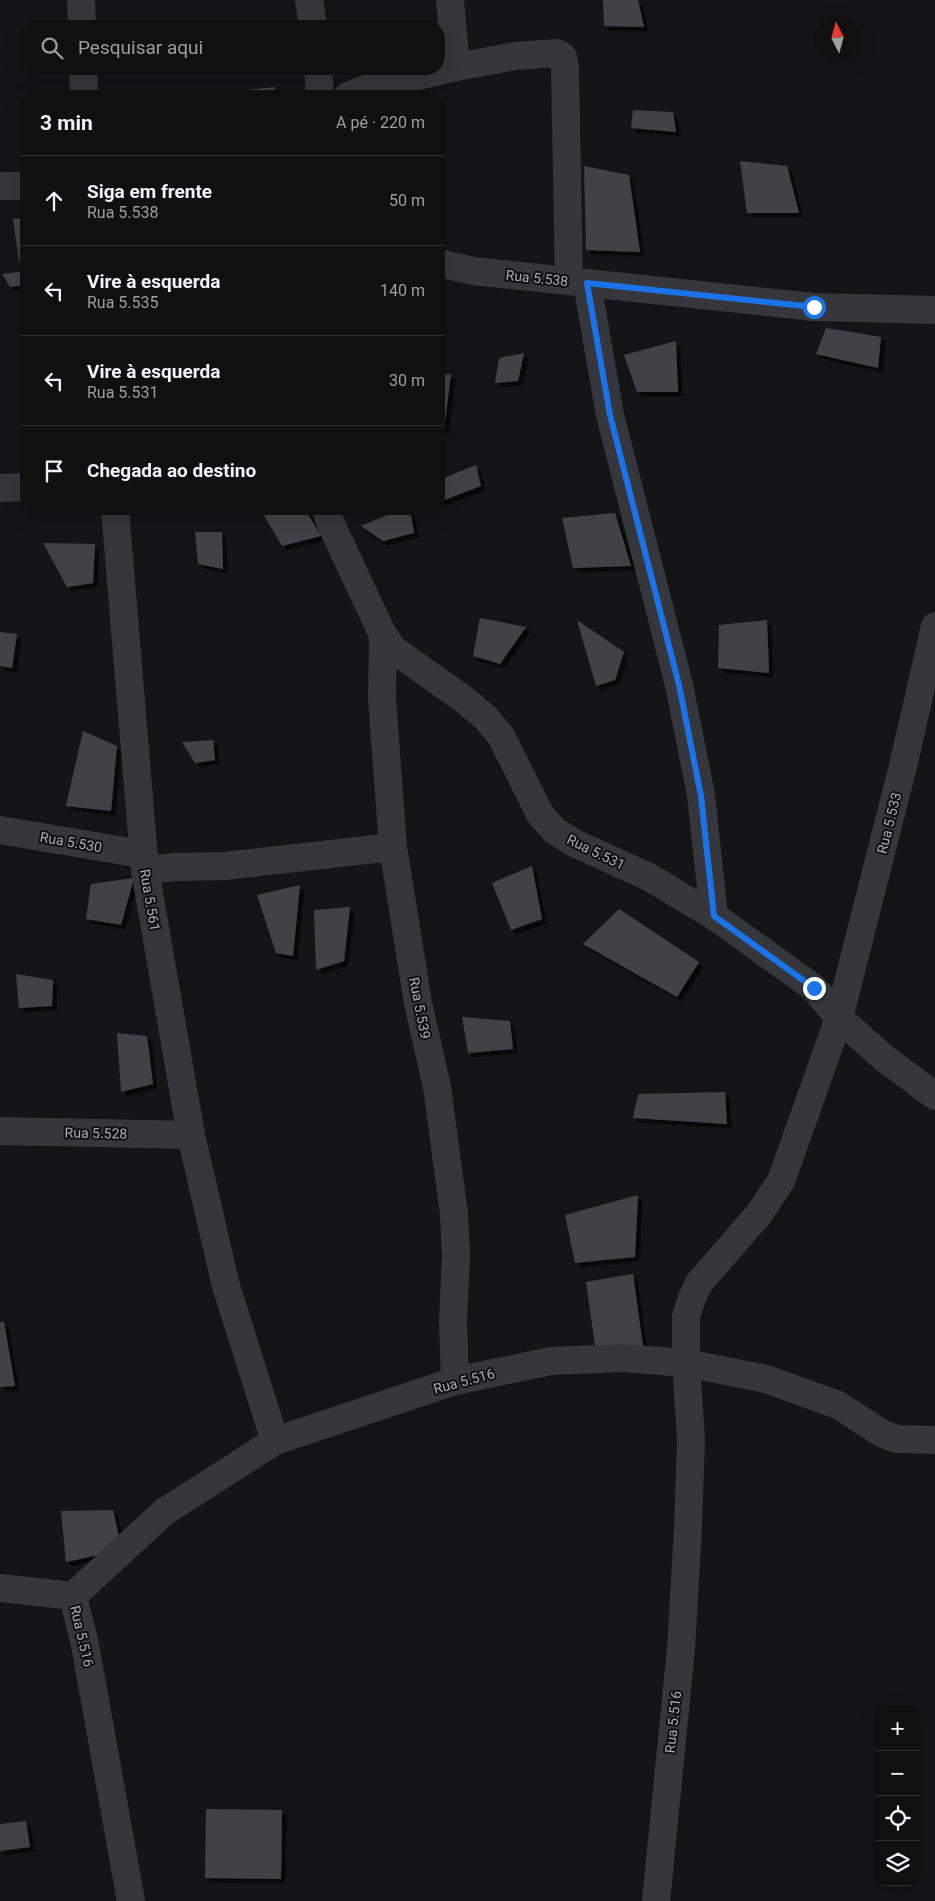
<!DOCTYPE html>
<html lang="pt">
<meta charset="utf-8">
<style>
body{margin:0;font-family:Roboto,sans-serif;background:#19191a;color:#f1f3f6}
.controls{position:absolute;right:15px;bottom:15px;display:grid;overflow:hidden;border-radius:10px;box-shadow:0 5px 20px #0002}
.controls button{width:45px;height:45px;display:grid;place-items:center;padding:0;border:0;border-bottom:1px solid #303031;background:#101011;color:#f1f3f6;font:25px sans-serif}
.compass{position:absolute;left:815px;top:15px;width:45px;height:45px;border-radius:50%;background:#101011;box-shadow:0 5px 20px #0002;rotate:354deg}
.stop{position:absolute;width:15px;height:15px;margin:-11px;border:4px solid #1a73e8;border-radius:50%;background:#fff}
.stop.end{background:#1a73e8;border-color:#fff;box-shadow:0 1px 5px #0008}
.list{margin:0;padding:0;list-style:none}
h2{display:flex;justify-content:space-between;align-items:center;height:65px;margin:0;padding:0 20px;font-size:21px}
h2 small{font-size:16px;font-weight:400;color:#9c9d9f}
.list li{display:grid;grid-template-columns:32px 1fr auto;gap:15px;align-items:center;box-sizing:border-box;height:90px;padding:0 20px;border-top:1px solid #303031}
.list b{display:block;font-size:19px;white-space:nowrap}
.list p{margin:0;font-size:16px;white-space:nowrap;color:#9c9d9f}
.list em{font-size:16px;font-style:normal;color:#9c9d9f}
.icon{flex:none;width:28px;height:28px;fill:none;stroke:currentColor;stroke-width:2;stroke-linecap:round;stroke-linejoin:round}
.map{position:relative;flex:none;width:935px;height:1901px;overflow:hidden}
.search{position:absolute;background:#101011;box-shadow:0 5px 20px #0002;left:20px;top:20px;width:425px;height:55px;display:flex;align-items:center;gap:12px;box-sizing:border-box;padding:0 18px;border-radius:20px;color:#9c9d9f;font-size:19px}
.panel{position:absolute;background:#101011;box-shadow:0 5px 20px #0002;left:20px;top:90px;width:425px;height:425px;border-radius:20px}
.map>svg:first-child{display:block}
</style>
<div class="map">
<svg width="935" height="1901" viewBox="0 0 935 1901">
<defs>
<filter id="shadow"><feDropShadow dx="4.5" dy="4.5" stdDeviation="0" flood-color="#0009"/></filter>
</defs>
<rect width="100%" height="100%" fill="#151517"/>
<g fill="#404347" filter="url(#shadow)">
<path d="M603,0H638L644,27L604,26Z"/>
<path d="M275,87L274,96H217V93Z"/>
<path d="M633,110L673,112L676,132L631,128Z"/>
<path d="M740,161L787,166L799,213H747Z"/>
<path d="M584,166L629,175L640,252L586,250Z"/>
<path d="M26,218V261L19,262L13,219Z"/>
<path d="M26,271V285L10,287L2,274Z"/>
<path d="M826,328L881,337L878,368L816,354Z"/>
<path d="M676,341L678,392H637L624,355Z"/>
<path d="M524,353L518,381L495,383L499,358Z"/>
<path d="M451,374L444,430L439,428V375Z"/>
<path d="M476,465L481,486L439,502V480Z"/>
<path d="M260,509H305L321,536L282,546Z"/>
<path d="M402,509H410L414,533L383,541L361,526Z"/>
<path d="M615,513L631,566L573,568L562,518Z"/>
<path d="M195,532H222L223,569L198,564Z"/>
<path d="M43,543L95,544L93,583L67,587Z"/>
<path d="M480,618L526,627L500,664L473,656Z"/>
<path d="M577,620L624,652L615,680L596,686Z"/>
<path d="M767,620L769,673L718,668L719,625Z"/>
<path d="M0,632L17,634L12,668L0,666Z"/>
<path d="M83,731L117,746L111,811L66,806Z"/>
<path d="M213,740L215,760L195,763L182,742Z"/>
<path d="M532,866L542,919L511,930L492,883Z"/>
<path d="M134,878L121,925L86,919L91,884Z"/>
<path d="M300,885L293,956L276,953L257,895Z"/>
<path d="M350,907L344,961L316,970L314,910Z"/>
<path d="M619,909L699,962L677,997L583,944Z"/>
<path d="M16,974L53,980L52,1006L19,1008Z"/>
<path d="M462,1017L510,1021L513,1049L468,1053Z"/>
<path d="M117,1033L147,1036L153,1084L121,1092Z"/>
<path d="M725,1092L727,1124L633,1118L638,1094Z"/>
<path d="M638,1195L635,1257L575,1263L565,1215Z"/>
<path d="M633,1274L643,1346H595L586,1282Z"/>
<path d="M0,1322H4L15,1386L0,1387Z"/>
<path d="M113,1510L122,1550L66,1562L61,1511Z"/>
<path d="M206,1809L282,1810L281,1879L205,1878Z"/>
<path d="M26,1821L30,1847L0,1851V1824Z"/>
</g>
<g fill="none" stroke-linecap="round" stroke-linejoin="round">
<g stroke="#35373c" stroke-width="28">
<path d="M81,0L82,26"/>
<path d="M309,0L313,26"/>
<path d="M450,0L456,67"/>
<path d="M83,69L84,96"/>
<path d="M318,69L320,96"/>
<path d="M348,96L368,88L456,67L515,56L557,53L563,57L565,68L569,281"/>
<path d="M0,186H26"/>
<path d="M439,263L473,271L814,307L935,310"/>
<path d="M587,283L610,415L679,685L701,795L714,916"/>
<path d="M0,488L26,487"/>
<path d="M115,509L145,870L191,1135L226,1286L275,1441"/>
<path d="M326,509L330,522L383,635L393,649L466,701L486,718L501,736L540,814L554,830L574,843L649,877L714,916L814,988L839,1018L884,1058L935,1096"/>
<path d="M383,635L382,699L393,847L418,1003L437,1087L454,1214L456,1256L453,1321L455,1381"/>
<path d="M0,830L142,854"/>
<path d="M145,870L175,867L224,866L393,847"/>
<path d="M0,1131L191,1135"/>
<path d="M0,1588L73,1596"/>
<path d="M73,1596L164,1512L275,1441L455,1381L551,1361L622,1358L686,1363L766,1379L838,1405L883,1434L897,1439L935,1440"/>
<path d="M73,1596L85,1645L131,1901"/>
<path d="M656,1901L681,1649L688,1528L691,1439L686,1363V1316L692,1298L699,1283L759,1214L781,1181L839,1018L903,766L935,626"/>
</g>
</g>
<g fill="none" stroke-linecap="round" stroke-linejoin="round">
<path stroke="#1a73e8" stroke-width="6" d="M814,307L587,283L610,415L679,685L701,796L714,916L814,988"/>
</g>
<g text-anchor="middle" stroke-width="4" stroke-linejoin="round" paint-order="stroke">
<g font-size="14" fill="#a5aeb8" stroke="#101012">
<text transform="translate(537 278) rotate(6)" y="5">Rua 5.538</text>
<text transform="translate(889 823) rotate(-76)" y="5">Rua 5.533</text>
<text transform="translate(71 842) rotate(10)" y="5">Rua 5.530</text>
<text transform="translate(596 852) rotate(26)" y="5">Rua 5.531</text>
<text transform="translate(150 900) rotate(80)" y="5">Rua 5.561</text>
<text transform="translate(420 1008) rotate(79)" y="5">Rua 5.539</text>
<text transform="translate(96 1133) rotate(1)" y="5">Rua 5.528</text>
<text transform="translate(464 1381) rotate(-15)" y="5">Rua 5.516</text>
<text transform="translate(82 1636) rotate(77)" y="5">Rua 5.516</text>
<text transform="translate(673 1722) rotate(-84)" y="5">Rua 5.516</text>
</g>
</g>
</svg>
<div class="controls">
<button>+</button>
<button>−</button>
<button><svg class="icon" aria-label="locate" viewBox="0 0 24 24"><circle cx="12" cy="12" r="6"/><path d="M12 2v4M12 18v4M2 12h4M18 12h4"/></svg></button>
<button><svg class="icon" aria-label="layers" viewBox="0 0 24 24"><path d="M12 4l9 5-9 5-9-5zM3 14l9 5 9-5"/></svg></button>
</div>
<svg class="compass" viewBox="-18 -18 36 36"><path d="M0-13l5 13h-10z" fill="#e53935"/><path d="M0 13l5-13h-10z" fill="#9c9d9f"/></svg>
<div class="stop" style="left:814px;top:307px"></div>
<div class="stop end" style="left:814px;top:988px"></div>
<div class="search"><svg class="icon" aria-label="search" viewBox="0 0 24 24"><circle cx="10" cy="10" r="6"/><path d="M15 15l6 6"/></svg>Pesquisar aqui</div>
<section class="panel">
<h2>3 min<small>A pé · 220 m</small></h2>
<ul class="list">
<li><svg class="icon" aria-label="ahead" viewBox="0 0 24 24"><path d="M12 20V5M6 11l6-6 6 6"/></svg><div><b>Siga em frente</b><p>Rua 5.538</p></div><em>50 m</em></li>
<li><svg class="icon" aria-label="left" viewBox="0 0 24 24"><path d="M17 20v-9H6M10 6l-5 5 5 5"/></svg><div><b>Vire à esquerda</b><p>Rua 5.535</p></div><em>140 m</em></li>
<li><svg class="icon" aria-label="left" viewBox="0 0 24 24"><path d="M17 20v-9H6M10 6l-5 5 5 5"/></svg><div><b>Vire à esquerda</b><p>Rua 5.531</p></div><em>30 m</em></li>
<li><svg class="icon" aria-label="arrive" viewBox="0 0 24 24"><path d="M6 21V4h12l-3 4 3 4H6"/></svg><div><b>Chegada ao destino</b></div></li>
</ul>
</section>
</div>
